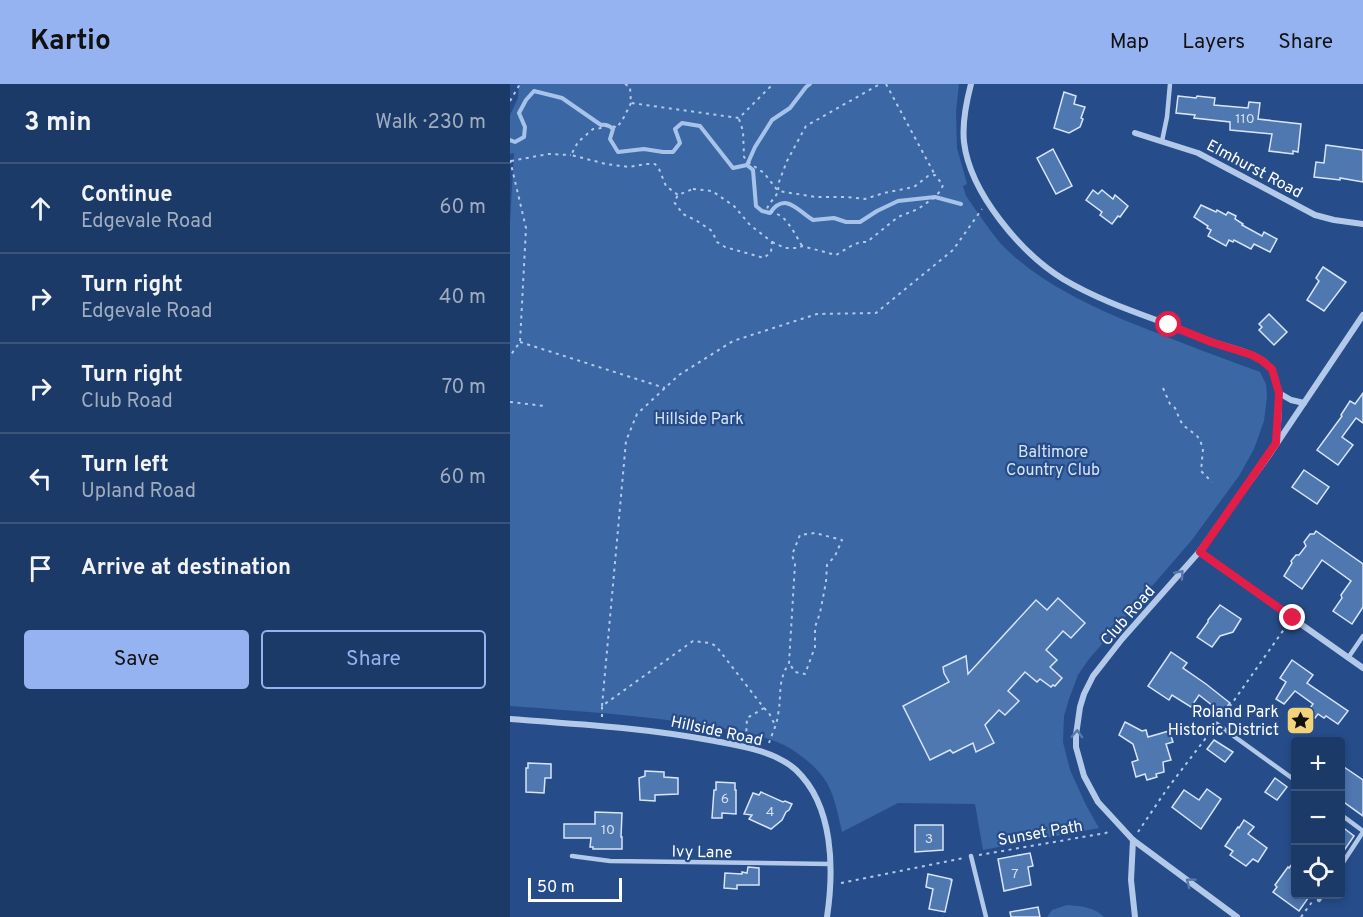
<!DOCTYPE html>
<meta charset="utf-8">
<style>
body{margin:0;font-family:Overpass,sans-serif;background:#25416d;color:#f1f3f6}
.controls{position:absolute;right:18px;bottom:18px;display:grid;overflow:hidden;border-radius:6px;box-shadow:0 3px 9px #0003}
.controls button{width:54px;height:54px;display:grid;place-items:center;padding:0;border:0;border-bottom:2px solid #3a547b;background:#1c3a67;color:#f1f3f6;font:30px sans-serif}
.scale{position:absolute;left:18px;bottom:15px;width:94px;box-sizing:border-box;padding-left:6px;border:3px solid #fff;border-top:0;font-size:16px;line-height:21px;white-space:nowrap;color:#fff;-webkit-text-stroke:4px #264d89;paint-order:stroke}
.stop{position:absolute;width:18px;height:18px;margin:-14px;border:4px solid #e11d48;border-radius:50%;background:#fff}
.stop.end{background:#e11d48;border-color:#fff;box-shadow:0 2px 6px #0008}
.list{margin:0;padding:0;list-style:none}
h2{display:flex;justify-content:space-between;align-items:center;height:78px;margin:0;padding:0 24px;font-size:26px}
h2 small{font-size:20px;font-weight:400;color:#a0adc0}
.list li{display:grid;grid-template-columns:39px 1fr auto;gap:18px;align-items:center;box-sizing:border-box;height:90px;padding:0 24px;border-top:2px solid #3a547b}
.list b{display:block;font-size:22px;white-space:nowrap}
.list p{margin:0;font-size:20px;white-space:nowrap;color:#a0adc0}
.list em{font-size:20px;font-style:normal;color:#a0adc0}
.actions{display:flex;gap:12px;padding:18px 24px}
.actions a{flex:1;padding:14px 0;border:2px solid #95b2f1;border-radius:6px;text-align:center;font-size:21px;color:#95b2f1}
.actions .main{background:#95b2f1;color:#111}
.icon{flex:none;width:33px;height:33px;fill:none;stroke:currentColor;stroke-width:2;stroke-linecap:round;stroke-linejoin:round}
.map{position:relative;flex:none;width:853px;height:833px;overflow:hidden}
header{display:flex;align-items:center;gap:36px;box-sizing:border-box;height:84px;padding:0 30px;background:#95b2f1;color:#111}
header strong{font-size:28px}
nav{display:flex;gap:33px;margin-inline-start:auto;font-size:21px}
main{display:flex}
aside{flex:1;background:#1c3a67}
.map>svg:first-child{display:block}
</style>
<header>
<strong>Kartio</strong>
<nav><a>Map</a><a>Layers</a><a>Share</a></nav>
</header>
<main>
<aside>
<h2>3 min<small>Walk · 230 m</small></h2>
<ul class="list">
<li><svg class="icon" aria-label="ahead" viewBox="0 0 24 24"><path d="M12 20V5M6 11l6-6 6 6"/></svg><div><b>Continue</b><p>Edgevale Road</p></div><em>60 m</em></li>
<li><svg class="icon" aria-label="right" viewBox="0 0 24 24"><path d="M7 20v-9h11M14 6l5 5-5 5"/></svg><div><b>Turn right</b><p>Edgevale Road</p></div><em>40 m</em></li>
<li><svg class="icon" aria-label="right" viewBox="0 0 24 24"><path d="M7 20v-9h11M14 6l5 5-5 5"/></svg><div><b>Turn right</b><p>Club Road</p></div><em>70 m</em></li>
<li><svg class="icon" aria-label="left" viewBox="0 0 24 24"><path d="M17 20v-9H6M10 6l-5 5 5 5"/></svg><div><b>Turn left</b><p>Upland Road</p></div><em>60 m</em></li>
<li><svg class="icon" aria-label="arrive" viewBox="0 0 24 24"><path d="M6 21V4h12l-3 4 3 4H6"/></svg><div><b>Arrive at destination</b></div></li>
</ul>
<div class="actions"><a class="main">Save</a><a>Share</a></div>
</aside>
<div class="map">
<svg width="853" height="833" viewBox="0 0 853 833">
<rect width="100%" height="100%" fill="#264d89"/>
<g fill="#3b67a5">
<path d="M9,0H449L446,27L447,64L457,100L453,102L456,112C467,127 482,151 495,164C532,200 582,223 629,242C669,258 709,273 750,288L756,300L757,312L754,337L744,365L729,392L681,457L579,575L568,591L559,615L554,632L553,658L560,686L576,721L589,744L473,766L465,720L388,719L332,748C328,731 324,707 313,693C303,680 289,669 274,661C251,650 224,646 199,642C133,631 67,627 0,622V137L4,69L0,70V31L8,14Z"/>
<path d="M557,821C571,822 584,823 594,833H537L542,826Z"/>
</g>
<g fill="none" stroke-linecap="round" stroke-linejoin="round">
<g stroke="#a7c3ea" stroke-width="4">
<path d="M0,56L5,58L14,53L15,43L9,29L16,16L24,7L52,14L91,41C97,40 100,42 103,45L100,55L108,68L134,65L153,68H163L170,59L165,45L172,39L190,42L223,84L237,81L245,63L262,36L280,24L296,3L300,0"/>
<path d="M237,81L243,86L246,122L252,127L260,129C275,107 288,127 303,136L324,134L336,138H350L367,127L388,117L425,113L451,120"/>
</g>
</g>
<g fill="#4f77b0" stroke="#d7e4f7" stroke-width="1.5">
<path d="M554,8L566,12L564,20L575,23L571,34L573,35L570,43L559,49L544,44Z"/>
<path d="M668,12L686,14L687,12L705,14L704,21L738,24L739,18L750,19L748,35L791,40L788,68L783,67V70L759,67L762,50L720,46V38L684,34L685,31L666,29Z"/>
<path d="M816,61L853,66V98L830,94V96L804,93L806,78L814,79Z"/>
<path d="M543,65L562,102L546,110L527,74Z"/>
<path d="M583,106L588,110L592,106L603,115L605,111L618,122L610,133L608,132L602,140L590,131L592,128L576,116Z"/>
<path d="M691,121L706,128L707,126L716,131L718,128L726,132L725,135L733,140L732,141L752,152L754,148L767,155L760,168L744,160L741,165L724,156L723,158L719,156L716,162L698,152L701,146L697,144L698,142L684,133Z"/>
<path d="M813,183L836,198L814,227L797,216L809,197L806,194Z"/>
<path d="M759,230L777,248L764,261L749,246L752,243L749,240Z"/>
<path d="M853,309V339L846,334L832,353L843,361L828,381L807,366L832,332L831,331L840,317L845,320Z"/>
<path d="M794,386L819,403L807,420L782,403Z"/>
<path d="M806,447L853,480V523L842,540L823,527L832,514L831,511L841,497L812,476L792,505L774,492L782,479L781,477L786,471H789L796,462L794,458L800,450H804Z"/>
<path d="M548,514L575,539L561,554L553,547L536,566L547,576L540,583L552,594L545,602L543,601L541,603L530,595L527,598L515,588L498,607L509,617L495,631L489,626L475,641L484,659L466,668L463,659L443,669L440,666L420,676L393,622L439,598L434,589L433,583L456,572L458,590L526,516L537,526Z"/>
<path d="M710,521L731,535L723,548L710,552L702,563L687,553L698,538V536Z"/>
<path d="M661,568L677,579L673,584L696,600L720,619L712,629L689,611L681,623L662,611L659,616L638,602Z"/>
<path d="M782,576L803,591L797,599L838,627L828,640L816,632L814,634L808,630L805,634L797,628L803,620L785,607L774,620L766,615L776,598L770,594Z"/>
<path d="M615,638L632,647L636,646L638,653L659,647L663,658L656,660L661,676L653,678L654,688L646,690L647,693L637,696L635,690L626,693L622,678L628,676L623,660L609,651Z"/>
<path d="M704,656L723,668L715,678L697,665Z"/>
<path d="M18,679L41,680V694H35L34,709L16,708V684H18Z"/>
<path d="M831,681L853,696V732L831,716Z"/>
<path d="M135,687L154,688V693L168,694V710L145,711V717L130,716L129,694L135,692Z"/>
<path d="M765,694L777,703L767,716L755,708Z"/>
<path d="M206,698L225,699V706H226V730L212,729V734H202L204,706H206Z"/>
<path d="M697,705L711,715L691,745L662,723L674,706L689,716Z"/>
<path d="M251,708L273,718L275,717L282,720L279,726L276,728L272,736L261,745L239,735L242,731L234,730L243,709L249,711Z"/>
<path d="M85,728L112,729L111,753H112V765H83V763H80L81,754H54V740H85Z"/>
<path d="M734,736L744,743L738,750L757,764L748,778L743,775L736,782L720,771L723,767L715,762L728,743L729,744Z"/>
<path d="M405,741H433V766L405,768Z"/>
<path d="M831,742L844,752L831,771Z"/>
<path d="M520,769L523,782L518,783L521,801L494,807L488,775Z"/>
<path d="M786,775V810H801L789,827L763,808L767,803L765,801L778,783L779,784Z"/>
<path d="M238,783L249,784V801H227V805L214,804L215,789L232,790V788L237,789Z"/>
<path d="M418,790L441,795V796H442L435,828L419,825L423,805L416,803Z"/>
<path d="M528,823L530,833H501L500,828Z"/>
</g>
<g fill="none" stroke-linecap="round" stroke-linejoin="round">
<g stroke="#b3c9e9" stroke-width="2" stroke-dasharray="3 4.5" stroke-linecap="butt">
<path d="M115,0L120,3L121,19L229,34L263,0"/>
<path d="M376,0L425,91"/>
<path d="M0,17L10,0"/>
<path d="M121,19L114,33L107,44C98,38 92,46 83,45L68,58L61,71L96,80L119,83L136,80H145L149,85L156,102L168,111"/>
<path d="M229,35L233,47L234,73L238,78L254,89L268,107C266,114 259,118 257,125C262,129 266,129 271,132C280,139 286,152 292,162"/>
<path d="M0,76L16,144L10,258L0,272"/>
<path d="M1,77L38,70L61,71"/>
<path d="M183,105L202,107L224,122L240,141L262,158L261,168L254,174L215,163L207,158L202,147L187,137L173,130L164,118L168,111Z"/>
<path d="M262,158L275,164H289L292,162L326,171L341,162L350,158H357L388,133L408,125L425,113L431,106L433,101L425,91L418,92L404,103L374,109L355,115L336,113H306L268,107L269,98L277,77L296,42L370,0"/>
<path d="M10,258L155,304"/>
<path d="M653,304L660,320L665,324L670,336L673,341L687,352L690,356L693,365L691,387L702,398"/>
<path d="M0,318L35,322"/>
<path d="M92,622L116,357L127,330L169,291L223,257L307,230L366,229L443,166L472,125"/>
<path d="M254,624L259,629L265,641"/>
<path d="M92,633V622L183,557L200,559L206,562L254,624L237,634L236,654"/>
<path d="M711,635L777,541"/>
<path d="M259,659C262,650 267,640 268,631C272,610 267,598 279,579L285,480L282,471L290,451L305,449L332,456L325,472L317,481L316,498L310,529L305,543V563L295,590L285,588L279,579"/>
<path d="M628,748L657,705L702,646"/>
<path d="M469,771L596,749L601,746"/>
<path d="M331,799L454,774"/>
<path d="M791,833L802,818"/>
</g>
<g stroke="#b3c9e9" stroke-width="4.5">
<path d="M652,57L657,33L660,0"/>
<path d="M838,574L853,552"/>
<path d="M707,640L786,697"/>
<path d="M830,730L853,747"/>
<path d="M62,772L100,777L321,780"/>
<path d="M461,772L476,833"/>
<path d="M830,783L853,748"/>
<path d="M809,816L812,810"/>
</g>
<g stroke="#b3c9e9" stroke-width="6">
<path d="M461,0C456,19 452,39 454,58C460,109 511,169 553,195C583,213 616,225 649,237C666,244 683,251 700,257C716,263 752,269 761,285C773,304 768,334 767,356"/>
<path d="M625,49L688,69L805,131L824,136L853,140"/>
<path d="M769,309L781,316L794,319"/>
<path d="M689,468L853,584"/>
<path d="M0,635C69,640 137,644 205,657C232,662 265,667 286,686C324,722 324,786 317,833"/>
<path d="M623,756L621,796L625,833"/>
<path d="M727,833L623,756L588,718L574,692L566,663V651L570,623L574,610L583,592L612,555L689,468L757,374L853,231"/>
</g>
</g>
<defs><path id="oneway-chevron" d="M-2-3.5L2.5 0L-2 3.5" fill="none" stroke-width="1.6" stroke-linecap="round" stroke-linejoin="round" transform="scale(1.5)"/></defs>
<g stroke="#5778ab">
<use href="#oneway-chevron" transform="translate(670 490) rotate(-48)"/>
<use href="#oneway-chevron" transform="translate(567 650) rotate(-88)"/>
<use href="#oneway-chevron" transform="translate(680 798) rotate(-143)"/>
</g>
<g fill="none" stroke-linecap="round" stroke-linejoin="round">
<path stroke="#e11d48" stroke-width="8" d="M659,241L701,258L742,271L751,276L762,285L769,309L766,359L690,468L783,534"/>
</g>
<defs>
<symbol id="sight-square" viewBox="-11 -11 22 22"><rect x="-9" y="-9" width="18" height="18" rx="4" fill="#f2d378" stroke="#264d89"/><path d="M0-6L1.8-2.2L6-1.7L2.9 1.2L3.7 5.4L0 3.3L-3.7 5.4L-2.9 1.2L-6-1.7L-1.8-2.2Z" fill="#111"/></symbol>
</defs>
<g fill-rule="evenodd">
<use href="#sight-square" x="774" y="620" width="33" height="33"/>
</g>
<g text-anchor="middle" stroke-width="4.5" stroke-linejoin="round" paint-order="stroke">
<g font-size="14" fill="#d3ddeb">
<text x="735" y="39">110</text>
<text x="215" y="719">6</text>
<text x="260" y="732">4</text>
<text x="98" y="750">10</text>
<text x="419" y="759">3</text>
<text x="505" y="794">7</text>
</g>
<g font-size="16" fill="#fff" stroke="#264d89">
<text transform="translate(745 84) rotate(28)" y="6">Elmhurst Road</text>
<text transform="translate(617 531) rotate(-49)" y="6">Club Road</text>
<text transform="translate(207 646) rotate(12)" y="6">Hillside Road</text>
<text transform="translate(530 748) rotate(-10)" y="6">Sunset Path</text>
<text transform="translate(192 767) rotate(1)" y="6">Ivy Lane</text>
</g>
<g font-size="16" fill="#d7e4f7" stroke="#264d89">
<text x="189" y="340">Hillside Park</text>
<text x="543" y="373">Baltimore<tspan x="543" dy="18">Country Club</tspan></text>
</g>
<g font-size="16" fill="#fff" stroke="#264d89" text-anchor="end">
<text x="769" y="633">Roland Park<tspan x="769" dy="18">Historic District</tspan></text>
</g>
</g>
</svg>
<div class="controls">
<button>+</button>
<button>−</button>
<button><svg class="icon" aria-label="locate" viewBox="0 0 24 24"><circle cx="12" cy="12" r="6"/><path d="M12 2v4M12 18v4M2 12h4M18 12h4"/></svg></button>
</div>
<div class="scale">50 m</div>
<div class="stop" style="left:659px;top:241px"></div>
<div class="stop end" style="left:783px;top:534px"></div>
</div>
</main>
